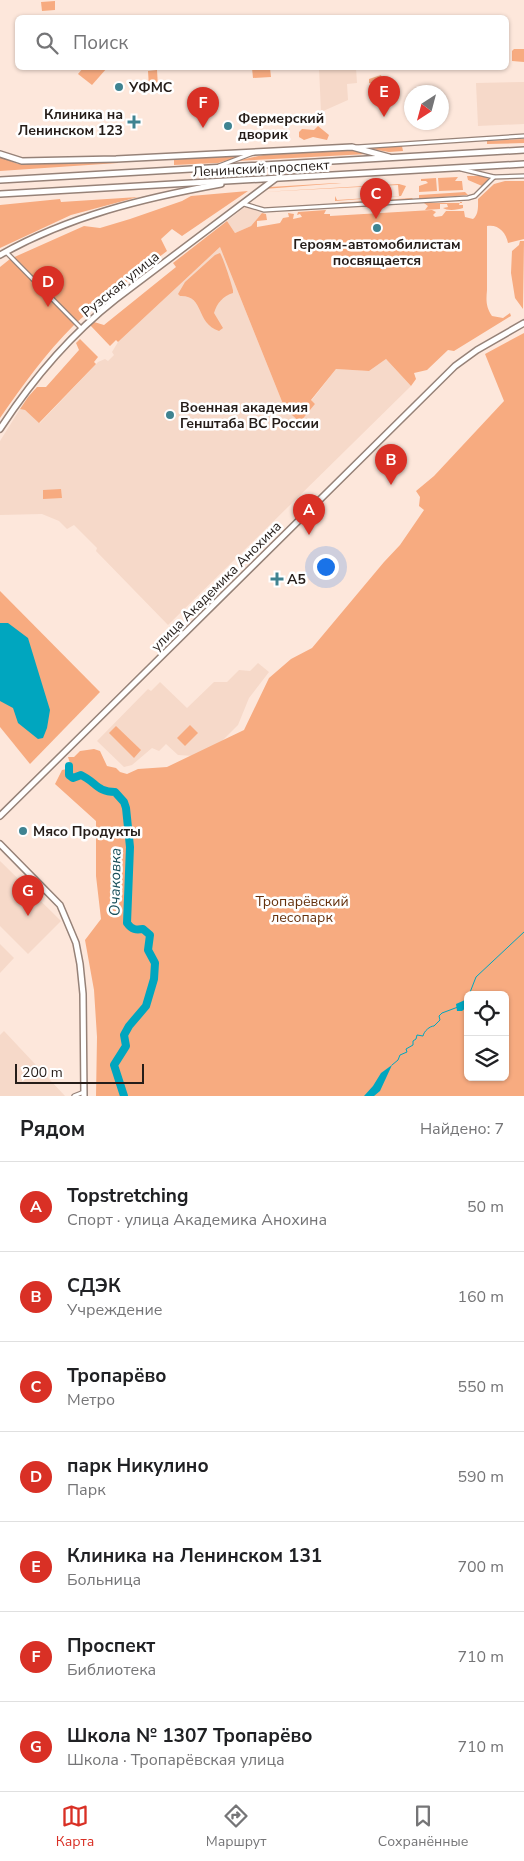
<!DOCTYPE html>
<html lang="ru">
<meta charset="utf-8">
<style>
body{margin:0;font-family:"Nunito Sans",sans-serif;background:#f2f2f2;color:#202124}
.controls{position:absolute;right:15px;bottom:15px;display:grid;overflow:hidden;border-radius:8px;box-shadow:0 1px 4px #0004}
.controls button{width:45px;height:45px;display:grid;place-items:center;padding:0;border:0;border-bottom:1px solid #e0e0e0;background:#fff;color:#202124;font:25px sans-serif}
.compass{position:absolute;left:404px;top:85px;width:45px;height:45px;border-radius:50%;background:#fff;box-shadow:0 1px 4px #0004;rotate:216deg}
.scale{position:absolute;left:15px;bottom:12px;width:129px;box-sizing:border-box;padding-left:5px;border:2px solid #251d19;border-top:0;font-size:14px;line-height:18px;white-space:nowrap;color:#251d19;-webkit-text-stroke:4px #fff;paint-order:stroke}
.you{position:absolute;left:325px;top:566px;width:18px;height:18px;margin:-12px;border:4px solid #fff;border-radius:50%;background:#1a73e8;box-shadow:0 0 0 8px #1a73e833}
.badge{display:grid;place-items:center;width:32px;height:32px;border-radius:50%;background:#d93025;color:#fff;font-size:16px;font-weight:700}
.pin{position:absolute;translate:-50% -41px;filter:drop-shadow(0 1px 2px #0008)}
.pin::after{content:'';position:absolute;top:26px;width:18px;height:15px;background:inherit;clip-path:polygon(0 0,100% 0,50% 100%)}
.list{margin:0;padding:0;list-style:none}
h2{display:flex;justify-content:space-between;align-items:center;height:65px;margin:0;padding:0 20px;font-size:21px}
h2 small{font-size:16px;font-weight:400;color:#757577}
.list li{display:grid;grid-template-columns:32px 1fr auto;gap:15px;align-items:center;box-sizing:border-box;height:90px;padding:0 20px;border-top:1px solid #e0e0e0}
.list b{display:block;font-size:19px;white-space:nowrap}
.list p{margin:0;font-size:16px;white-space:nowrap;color:#757577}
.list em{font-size:16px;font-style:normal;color:#757577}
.icon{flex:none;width:28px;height:28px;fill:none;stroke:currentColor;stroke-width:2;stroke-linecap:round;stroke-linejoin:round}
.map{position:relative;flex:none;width:524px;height:1096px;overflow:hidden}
.search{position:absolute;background:#fff;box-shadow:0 1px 4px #0004;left:15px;right:15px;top:15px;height:55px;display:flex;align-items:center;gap:12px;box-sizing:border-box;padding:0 18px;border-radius:8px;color:#757577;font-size:19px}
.sheet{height:695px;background:#fff}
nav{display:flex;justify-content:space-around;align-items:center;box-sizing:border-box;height:70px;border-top:1px solid #e0e0e0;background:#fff;font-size:14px;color:#757577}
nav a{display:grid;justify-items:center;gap:2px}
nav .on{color:#d93025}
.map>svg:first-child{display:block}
</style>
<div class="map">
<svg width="524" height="1096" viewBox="0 0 524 1096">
<rect width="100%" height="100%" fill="#fde7db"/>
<g fill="#f6d9c9">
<path d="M319,68H356L357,83L347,84L348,100L321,112Z"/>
<path d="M524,82V124L478,126L476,83Z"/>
<path d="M245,207L251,208L262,213L251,226L235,233L227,221Z"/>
<path d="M220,247L285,409L300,421L315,404L311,401L336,369L369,371L386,359L411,386L168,625L96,551L97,548L74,525L67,529L59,521L42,514L0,515V441L20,409L25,410L40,423L98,362L105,359L108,361L114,355L112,352L118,342Z"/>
<path d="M258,663L269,672L249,698L238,725L220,743L194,756L178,755L166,744L159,751L152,748L132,765L124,767L97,741L148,689L151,691L160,682L187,708L214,682H227L239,670L250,671Z"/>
<path d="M0,861L61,921L28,954L0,926Z"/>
<path d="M0,944L14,958L0,973Z"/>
<path d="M4,1031L65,1096H0V1035Z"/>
</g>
<g fill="#f7ab80" fill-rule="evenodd">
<path d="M55,1V10L42,11L41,2Z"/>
<path d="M514,49H524V62L512,61V51Z"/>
<path d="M83,68H107L92,85L78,74Z"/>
<path d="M252,68H270L271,77L253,78Z"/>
<path d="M157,70L158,87L149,88L148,71Z"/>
<path d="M381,75L382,78L381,81L384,83L385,86L374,90L373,84L369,83V79Z"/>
<path d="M318,126L329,135L327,140L313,137L304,140L299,137V132L302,129L314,130Z"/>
<path d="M524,139V143L487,144V141Z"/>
<path d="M402,146L403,151L389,152L371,149V148Z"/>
<path d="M349,149L367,152V154L236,161L263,155Z"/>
<path d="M245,155L218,163L174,165V158Z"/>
<path d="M0,157L18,164L118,161V163L0,171Z"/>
<path d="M467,176H483L489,179L482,186L468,180Z"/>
<path d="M458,177L455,181H462L463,190L439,191L438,178Z"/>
<path d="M436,178L437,191L419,192V186L428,183L426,181H421V179Z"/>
<path d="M505,181H524V239L508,243C506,232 498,224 487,226V290C486,301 486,307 492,316L503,318L510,313L511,316L454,351L448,350L427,370L414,373L416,379L411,386L386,359L369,371L336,369L311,400L315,404L300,422L285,409L220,247L118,342L116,340L110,346L90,325L94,322L104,325L176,267L173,263L227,221L235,233L251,226L262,213L266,214L267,220L257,221V227L280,223L283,218L289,217L288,213L294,214L293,219L302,217L300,214L297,215L298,212L326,210L324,214H330V216L432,210L436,212L433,215L435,217L442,216L446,211H464L465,217L473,219C479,215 478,205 478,199L494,184Z"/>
<path d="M336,183H342L264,189L270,187Z"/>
<path d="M399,184L406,186L401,196L335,201V196L337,200L399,196L398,185L262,192Z"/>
<path d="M248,191L182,236L172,229L161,239L167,251C136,275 103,298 74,325C46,353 22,386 0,418V267L10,259L84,226L100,228L130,219L182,201L191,196Z"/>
<path d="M465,192L468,195L419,199V195Z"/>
<path d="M138,197L71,215L0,248V205L60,199L61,202Z"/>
<path d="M412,198L413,199L336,204V203Z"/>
<path d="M460,202L459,205H463V208C458,210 447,211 443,208L448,207L447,204H440V209L425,210L428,206L424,203L463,202Z"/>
<path d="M520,241H524L523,309L515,298L511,273L512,251L519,245Z"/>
<path d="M220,253C223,257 232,285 233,290V293C223,296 217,303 214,313L223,328L219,331C195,323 205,295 180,296L178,294L185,282L215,255Z"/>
<path d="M524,333V1096H96L97,1037L94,990L85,940L101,919L96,876V821L55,784L62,770L67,769L70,763L68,757H74L80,751L94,749L100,751L107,766L116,768L120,772L127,774L138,769L167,767L244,730L269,678L291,659L312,648L384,562L400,545L424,510L419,506L420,497L416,491L434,476L504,401L485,354ZM468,995H505V1077H468Z"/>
<path d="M80,339L98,357L94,362L96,364L39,423L25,410L20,409L28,397L37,387H46L79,350L76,343Z"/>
<path d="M61,489L62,498L43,499V490Z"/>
<path d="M0,591L100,692L30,764L0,727Z"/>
<path d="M190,725L198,733L185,746L177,738Z"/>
<path d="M116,726L141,750L134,758L109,733Z"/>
</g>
<g fill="#00a6bf">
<path d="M0,623H8L28,638L50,710L47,728L43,738L38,739L18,723L13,708L0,701Z"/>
<path d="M467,994L471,995H468V1006L462,1011H457L456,1004L465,1000Z"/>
<path d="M392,1065L380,1091L374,1096H364L373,1086L381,1073Z"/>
</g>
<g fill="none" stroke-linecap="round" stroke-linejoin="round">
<g stroke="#00a6bf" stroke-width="1">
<path d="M469,995L476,977L524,932"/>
<path d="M392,1065L398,1060L400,1055L407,1052L406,1049L413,1045V1041L416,1039L417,1035L423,1036C424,1031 430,1026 434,1026L440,1020L439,1016L442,1013L458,1007"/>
</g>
<path stroke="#00a6bf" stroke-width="8" d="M69,766V775L73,778L81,775C96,782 97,792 115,792L124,802L126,808L130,847L127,923C132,930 136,930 143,929L150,935L148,950L155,963L154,979L146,1006L129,1026L124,1035L126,1046L114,1065L124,1096"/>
<defs>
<g id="street">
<path d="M357,147L524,136"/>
<path d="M219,166L253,153"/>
<path d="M461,169L494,177L524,176"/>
<path d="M244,204L264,210L468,198L475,196L494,177"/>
<path d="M6,252L82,329"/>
<path d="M74,1096L84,1092"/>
</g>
<g id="secondary">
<path d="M0,154L22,161L116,159L352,147L389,157"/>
<path d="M0,429C32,380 70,335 116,299L275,179"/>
<path d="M0,816L455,366L477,350L524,323"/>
<path d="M0,844L60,905L76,943L80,964L83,994L84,1096"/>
</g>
<g id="primary">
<path d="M0,180L524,150"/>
<path d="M0,194L524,164"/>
<path d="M0,255C69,216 144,198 221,184"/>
</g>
</defs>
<use href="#street" stroke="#968278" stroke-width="5.5"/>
<use href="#secondary" stroke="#968278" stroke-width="8"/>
<use href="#primary" stroke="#968278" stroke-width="8"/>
<use href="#street" stroke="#fff" stroke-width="3"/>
<use href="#secondary" stroke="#fff" stroke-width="5"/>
<use href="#primary" stroke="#fff" stroke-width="5"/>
</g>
<g fill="#3f8391" stroke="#fff" stroke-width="2">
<circle cx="119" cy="87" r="5"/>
<path d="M131.5 114.5h5v5h5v5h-5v5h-5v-5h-5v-5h5z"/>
<circle cx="228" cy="126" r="5"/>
<circle cx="377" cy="228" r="5"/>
<circle cx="170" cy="415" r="5"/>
<path d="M274.5 571.5h5v5h5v5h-5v5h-5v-5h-5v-5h5z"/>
<circle cx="23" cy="831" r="5"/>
</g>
<g text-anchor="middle" stroke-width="5" stroke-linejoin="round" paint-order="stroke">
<g font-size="14" font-weight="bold" fill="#251d19" stroke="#fff" text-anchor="start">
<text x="129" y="92">УФМС</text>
<text x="123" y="119" text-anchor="end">Клиника на<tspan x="123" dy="16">Ленинском 123</tspan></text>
<text x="238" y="123">Фермерский<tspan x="238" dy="16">дворик</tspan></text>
<text x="377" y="249" text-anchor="middle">Героям-автомобилистам<tspan x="377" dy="16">посвящается</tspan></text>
<text x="180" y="412">Военная академия<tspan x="180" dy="16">Генштаба ВС России</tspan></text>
<text x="287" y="584">А5</text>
<text x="33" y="836">Мясо Продукты</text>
</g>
<g font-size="14" fill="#251d19" stroke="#fff">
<text transform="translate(261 168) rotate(-3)" y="5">Ленинский проспект</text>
<text transform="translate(120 284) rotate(-39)" y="5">Рузская улица</text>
<text transform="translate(216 586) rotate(-45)" y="5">улица Академика Анохина</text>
</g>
<g font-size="14" fill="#65310d" stroke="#fff">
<text x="302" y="906">Тропарёвский<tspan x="302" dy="16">лесопарк</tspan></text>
</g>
<g font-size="15" font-style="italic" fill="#19505b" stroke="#fff">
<text transform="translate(115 882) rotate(-89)" y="5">Очаковка</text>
</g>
</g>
</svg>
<div class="controls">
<button><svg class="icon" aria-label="locate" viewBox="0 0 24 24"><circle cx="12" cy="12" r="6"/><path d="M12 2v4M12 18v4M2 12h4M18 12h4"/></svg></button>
<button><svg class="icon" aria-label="layers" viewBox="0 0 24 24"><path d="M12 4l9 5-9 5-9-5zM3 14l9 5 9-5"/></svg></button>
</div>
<svg class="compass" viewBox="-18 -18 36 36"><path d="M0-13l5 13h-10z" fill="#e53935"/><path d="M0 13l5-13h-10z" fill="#757577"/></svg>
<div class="scale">200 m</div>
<div class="you"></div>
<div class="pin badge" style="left:309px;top:535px">A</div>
<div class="pin badge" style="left:391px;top:485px">B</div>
<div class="pin badge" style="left:376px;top:219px">C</div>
<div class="pin badge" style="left:48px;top:307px">D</div>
<div class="pin badge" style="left:384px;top:117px">E</div>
<div class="pin badge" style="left:203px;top:128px">F</div>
<div class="pin badge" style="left:28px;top:916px">G</div>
<div class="search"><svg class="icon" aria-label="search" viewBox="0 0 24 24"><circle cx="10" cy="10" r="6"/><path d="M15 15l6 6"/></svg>Поиск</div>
</div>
<section class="sheet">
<h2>Рядом<small>Найдено: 7</small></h2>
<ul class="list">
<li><span class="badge">A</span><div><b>Topstretching</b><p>Спорт · улица Академика Анохина</p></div><em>50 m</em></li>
<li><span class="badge">B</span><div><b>СДЭК</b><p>Учреждение</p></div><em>160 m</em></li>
<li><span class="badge">C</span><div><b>Тропарёво</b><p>Метро</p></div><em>550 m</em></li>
<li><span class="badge">D</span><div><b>парк Никулино</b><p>Парк</p></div><em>590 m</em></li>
<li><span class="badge">E</span><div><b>Клиника на Ленинском 131</b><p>Больница</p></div><em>700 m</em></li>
<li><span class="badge">F</span><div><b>Проспект</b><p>Библиотека</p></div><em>710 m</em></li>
<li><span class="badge">G</span><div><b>Школа № 1307 Тропарёво</b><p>Школа · Тропарёвская улица</p></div><em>710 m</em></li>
</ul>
</section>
<nav>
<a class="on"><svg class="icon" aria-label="map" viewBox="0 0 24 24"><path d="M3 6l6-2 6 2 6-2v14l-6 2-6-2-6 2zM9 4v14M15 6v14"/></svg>Карта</a>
<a><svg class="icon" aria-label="directions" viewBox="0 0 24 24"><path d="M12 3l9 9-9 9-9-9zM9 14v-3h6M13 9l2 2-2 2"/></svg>Маршрут</a>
<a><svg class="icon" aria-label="saved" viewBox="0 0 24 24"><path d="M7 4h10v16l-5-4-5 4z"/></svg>Сохранённые</a>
</nav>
